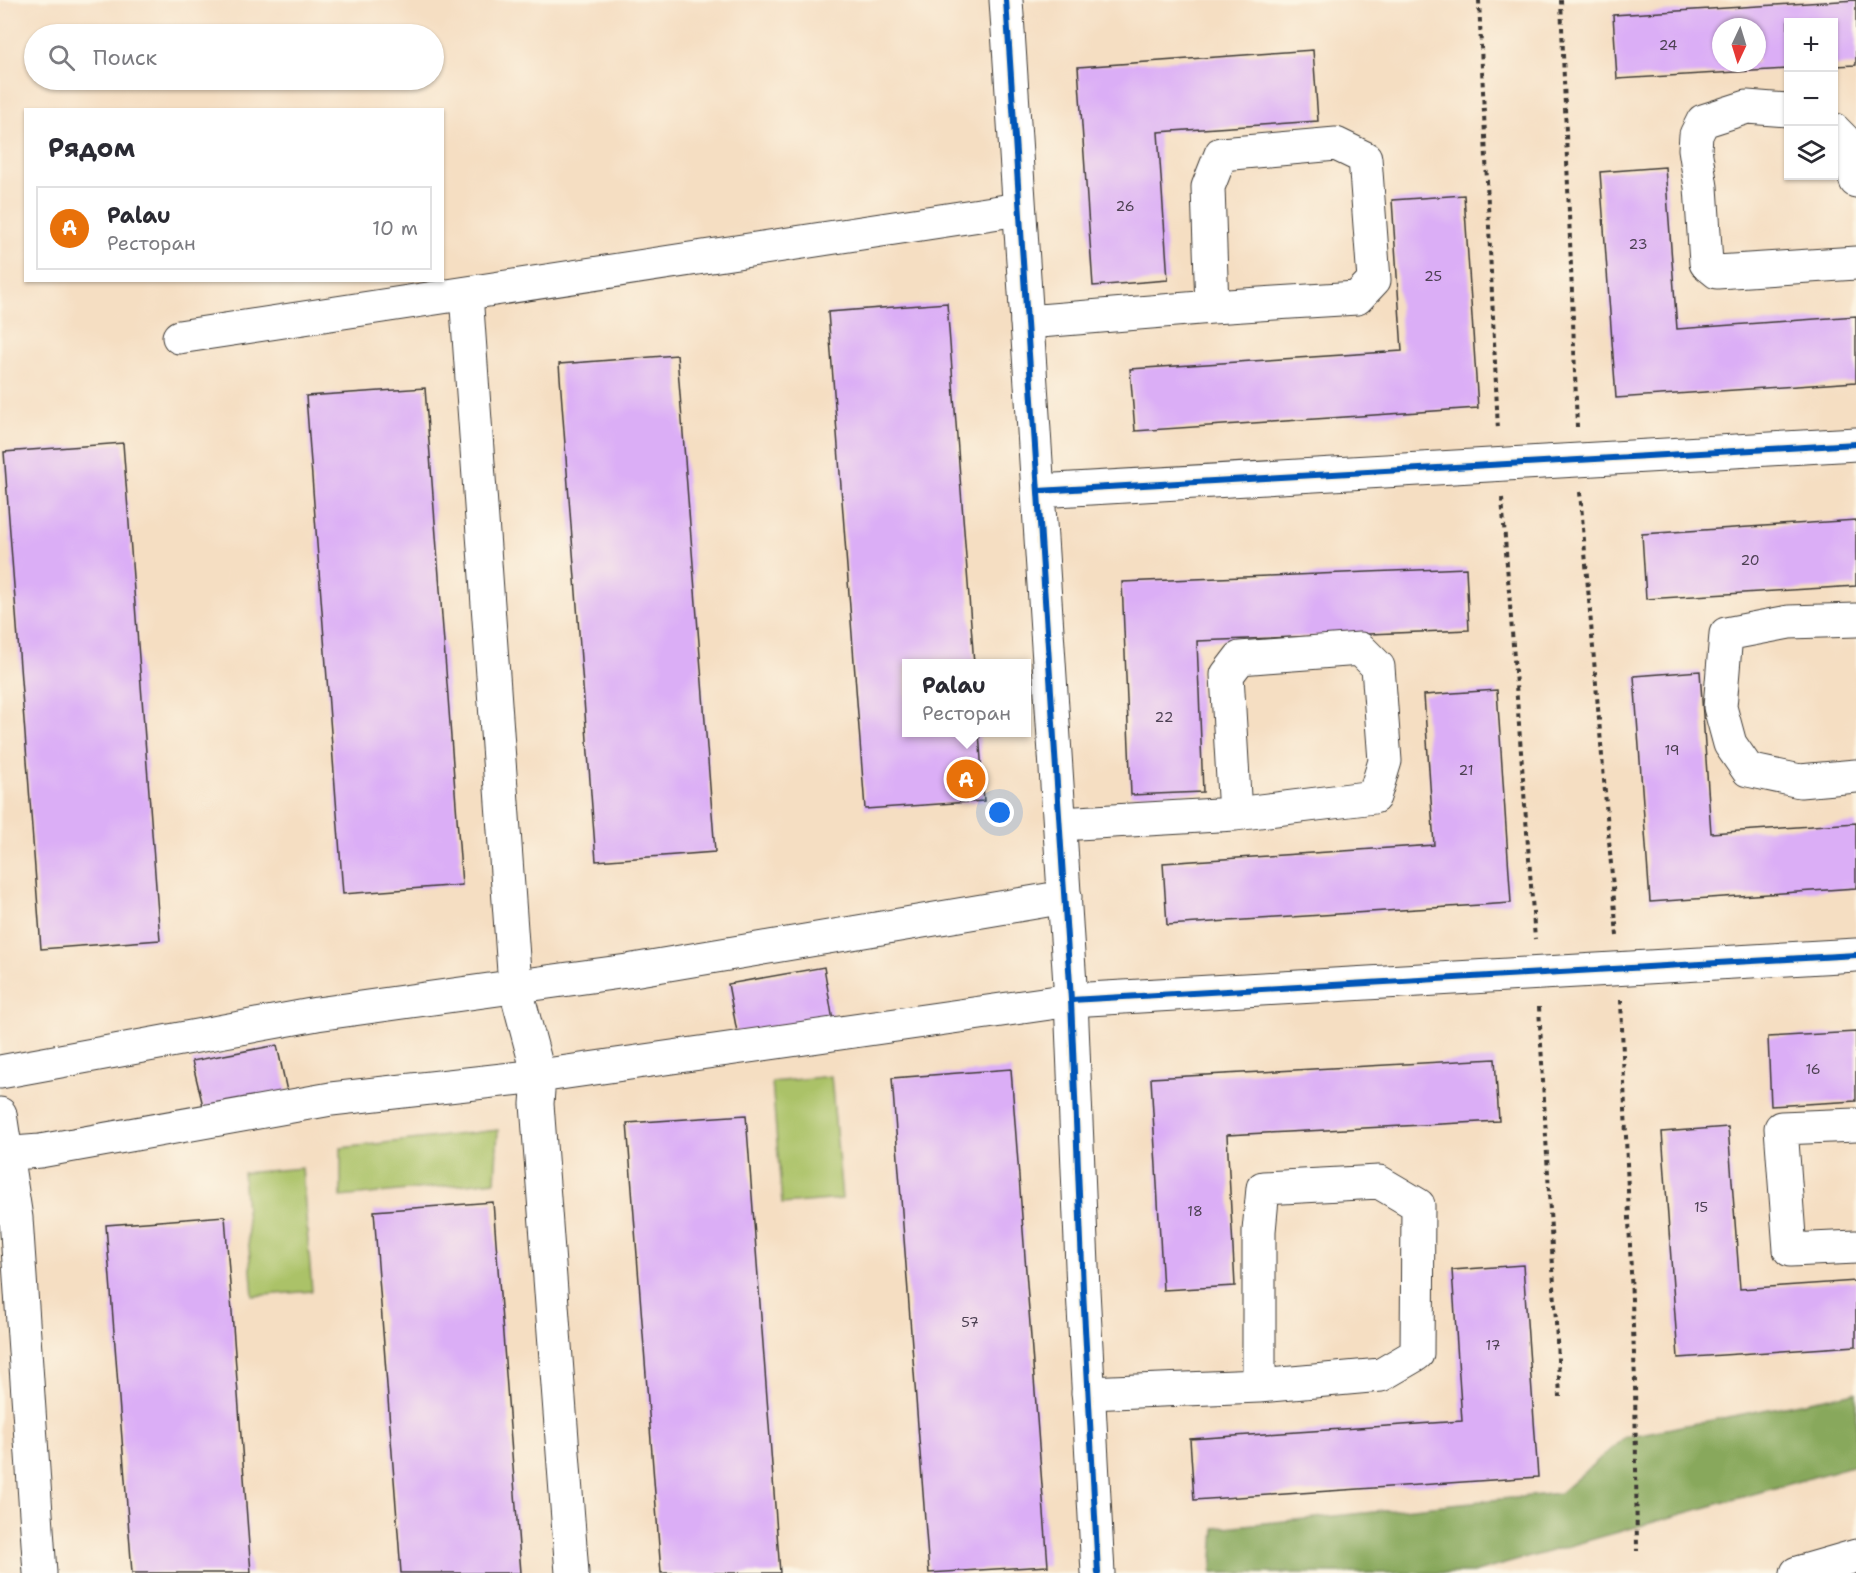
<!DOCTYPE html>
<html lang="ru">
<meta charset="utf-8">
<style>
body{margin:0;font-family:"Shantell Sans",sans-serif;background:#f7f7f7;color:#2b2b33}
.controls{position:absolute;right:18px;top:18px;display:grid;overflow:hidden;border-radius:0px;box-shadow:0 2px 4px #0004}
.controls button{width:54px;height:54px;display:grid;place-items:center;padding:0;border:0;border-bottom:2px solid #e1e1e2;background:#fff;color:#2b2b33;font:30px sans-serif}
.compass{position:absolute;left:1712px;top:18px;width:54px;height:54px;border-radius:50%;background:#fff;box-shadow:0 2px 4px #0004;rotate:184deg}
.you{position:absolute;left:1000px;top:813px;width:21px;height:21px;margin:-15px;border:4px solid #fff;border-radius:50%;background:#1a73e8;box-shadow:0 0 0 9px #1a73e833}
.badge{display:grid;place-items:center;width:39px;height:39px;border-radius:50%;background:#b5179e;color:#fff;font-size:20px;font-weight:700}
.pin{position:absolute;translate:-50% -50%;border:3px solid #fff;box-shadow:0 2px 6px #0006}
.popup{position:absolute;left:902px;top:659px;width:129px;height:78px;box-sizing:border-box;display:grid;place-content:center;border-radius:0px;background:#fff;filter:drop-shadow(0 2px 4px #0005);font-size:20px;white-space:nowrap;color:#7c7c81}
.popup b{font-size:22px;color:#2b2b33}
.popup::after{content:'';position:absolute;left:50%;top:100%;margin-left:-12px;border:12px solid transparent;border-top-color:#fff}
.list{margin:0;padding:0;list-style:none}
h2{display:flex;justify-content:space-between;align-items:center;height:78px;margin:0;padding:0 24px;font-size:26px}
h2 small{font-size:20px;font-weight:400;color:#7c7c81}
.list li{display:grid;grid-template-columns:39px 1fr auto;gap:18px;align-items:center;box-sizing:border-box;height:84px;margin:0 12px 12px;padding:0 12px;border:2px solid #e1e1e2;border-radius:0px}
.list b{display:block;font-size:22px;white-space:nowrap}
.list p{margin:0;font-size:20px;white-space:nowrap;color:#7c7c81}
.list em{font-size:20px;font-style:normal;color:#7c7c81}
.icon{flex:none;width:33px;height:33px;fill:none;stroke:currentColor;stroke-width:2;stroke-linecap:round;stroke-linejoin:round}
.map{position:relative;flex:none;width:1856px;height:1573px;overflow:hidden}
.search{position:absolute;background:#fff;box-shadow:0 2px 4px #0004;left:24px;top:24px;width:420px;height:66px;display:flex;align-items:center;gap:15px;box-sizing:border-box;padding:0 21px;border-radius:33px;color:#7c7c81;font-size:22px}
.panel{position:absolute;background:#fff;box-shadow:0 2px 4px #0004;left:24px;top:108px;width:420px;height:174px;border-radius:0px}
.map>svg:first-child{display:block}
</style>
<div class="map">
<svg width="1856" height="1573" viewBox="0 0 1856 1573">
<rect width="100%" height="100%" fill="#fcf5e5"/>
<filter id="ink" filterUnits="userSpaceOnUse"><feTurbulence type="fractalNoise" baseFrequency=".0167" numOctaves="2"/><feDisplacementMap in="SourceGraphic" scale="12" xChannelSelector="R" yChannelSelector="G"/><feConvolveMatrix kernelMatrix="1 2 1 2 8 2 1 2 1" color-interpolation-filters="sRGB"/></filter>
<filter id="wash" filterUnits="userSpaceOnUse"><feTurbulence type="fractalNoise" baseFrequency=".008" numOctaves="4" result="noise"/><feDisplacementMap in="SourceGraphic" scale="24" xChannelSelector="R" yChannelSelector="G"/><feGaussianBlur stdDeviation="1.35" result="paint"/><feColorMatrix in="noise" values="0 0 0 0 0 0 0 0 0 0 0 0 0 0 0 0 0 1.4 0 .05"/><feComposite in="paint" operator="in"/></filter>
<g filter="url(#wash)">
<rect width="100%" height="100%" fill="#f5dec2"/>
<g fill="#abc267" stroke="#646f42" stroke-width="1.5">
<path d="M831,1076L842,1199L782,1204L772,1082Z"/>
<path d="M498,1130L495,1181L341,1197V1148Z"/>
<path d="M302,1168L312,1291L253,1296L243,1173Z"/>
</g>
<path fill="#88a85c" stroke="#52623c" stroke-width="1.5" d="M1856,1392V1465L1473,1573H1212L1215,1528L1560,1493L1625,1437Z"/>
<g id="blocks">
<g fill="#dbaef6" fill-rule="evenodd">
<path d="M1856,0V65L1834,66V22H1788V69L1617,79L1613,15ZM1721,27H1757V63H1721Z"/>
<path d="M1313,50L1318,121L1158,132L1168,280L1093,286L1078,67Z"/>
<path d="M1665,167L1677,329L1856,316V382L1616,398L1600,172Z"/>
<path d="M1464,195L1478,408L1135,431L1130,369L1402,351L1392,200Z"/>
<path d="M947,303L974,664H906V732H979L984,801L865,809L828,312Z"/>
<path d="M677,355L715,852L596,861L559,364Z"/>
<path d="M425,388L462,885L343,894L306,396Z"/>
<path d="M123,443L160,940L41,949L4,452Z"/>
<path d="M1856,520V586L1646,599L1642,534Z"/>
<path d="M1466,568L1469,630L1197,641L1203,792L1131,795L1122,582Z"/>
<path d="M1700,671L1711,833L1856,823V888L1650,902L1634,676Z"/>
<path d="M1497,690L1511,903L1167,925L1163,863L1434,845L1424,695Z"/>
<path d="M824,967L833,1021L737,1032L728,984Z"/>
<path d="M1856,1032V1101L1771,1106L1768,1037Z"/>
<path d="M277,1045L288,1096L204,1110L192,1061Z"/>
<path d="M1495,1059L1499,1121L1227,1135L1235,1286L1163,1290L1151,1078Z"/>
<path d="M1011,1069L1048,1566L929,1573L892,1078Z"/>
<path d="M746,1115L780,1573H661L627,1123Z"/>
<path d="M1728,1127L1740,1289L1856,1281V1346L1678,1358L1662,1132Z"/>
<path d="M493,1202L521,1573H401L374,1211Z"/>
<path d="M225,1216L251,1573H132L106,1225Z"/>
<path d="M1523,1265L1538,1477L1194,1500L1190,1439L1462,1421L1452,1270Z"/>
</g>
</g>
</g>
<g filter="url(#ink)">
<use href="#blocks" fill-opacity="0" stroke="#3d3935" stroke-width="1.5"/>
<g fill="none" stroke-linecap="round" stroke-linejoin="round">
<defs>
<g id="minor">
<path d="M1006,0L1071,1000L1083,1290L1098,1573"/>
<path d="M1788,110L1747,107L1703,121L1696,135L1695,149L1701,187L1706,263L1717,272L1856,263"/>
<path d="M1834,130L1846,142L1856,181"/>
<path d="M1027,322L1212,307L1357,298L1374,280L1365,158L1336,144L1221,154L1208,187L1212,307"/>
<path d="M179,337L1019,209"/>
<path d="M1038,491L1856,444"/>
<path d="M1856,620L1789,622L1726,634L1720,707L1730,744L1748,770L1800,781L1856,776"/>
<path d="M1060,824L1235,814L1374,797L1385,761L1378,667L1360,649L1240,658L1227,675L1235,814"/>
<path d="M0,1072L317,1014L627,971L1065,897"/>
<path d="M0,1114L16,1218L40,1573"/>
<path d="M1856,1125L1781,1128L1790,1250L1856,1247"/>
<path d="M0,1154L40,1151L331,1099L539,1076L515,986L466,294"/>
<path d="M1088,1393L1259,1386L1381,1375L1417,1354L1418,1205L1379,1182L1263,1188L1259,1231V1386"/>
<path d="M572,1573L537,1104L539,1076L1071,1000L1856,955"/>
</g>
<path id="major" d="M1797,1573L1856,1556"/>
</defs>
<use href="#minor" stroke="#3d3935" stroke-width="35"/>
<use href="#major" stroke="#3d3935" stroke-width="35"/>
<g stroke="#3d3935" stroke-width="4" stroke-dasharray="4.5 4.5" stroke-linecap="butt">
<path d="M1479,0L1498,431"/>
<path d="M1561,0L1577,427"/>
<path d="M1580,492L1617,936"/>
<path d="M1502,498L1535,939"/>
<path d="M1621,1000L1635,1382L1637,1551"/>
<path d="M1539,1007L1560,1397"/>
</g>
<use href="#minor" stroke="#fff" stroke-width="33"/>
<use href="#major" stroke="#fff" stroke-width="33"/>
<defs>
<g id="cycleway">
<path d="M1006,0L1071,1000L1083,1290L1098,1573"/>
<path d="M1038,491L1856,444"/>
<path d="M1071,1000L1856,955"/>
</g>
</defs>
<use href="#cycleway" stroke="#fcf5e5" stroke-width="10"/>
<use href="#cycleway" stroke="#0057b8" stroke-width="6"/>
</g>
</g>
<g text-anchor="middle" stroke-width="6" stroke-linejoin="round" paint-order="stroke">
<g font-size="14" fill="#4c4052">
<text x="1668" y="50">24</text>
<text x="1125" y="211">26</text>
<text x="1638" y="249">23</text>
<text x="1433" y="281">25</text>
<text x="1750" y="565">20</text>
<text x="1164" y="722">22</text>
<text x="1672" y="755">19</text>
<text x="1466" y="775">21</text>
<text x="1813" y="1074">16</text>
<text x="1701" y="1212">15</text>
<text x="1195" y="1216">18</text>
<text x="970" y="1327">57</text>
<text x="1493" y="1350">17</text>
</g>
</g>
</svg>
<div class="controls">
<button>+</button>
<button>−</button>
<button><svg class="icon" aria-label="layers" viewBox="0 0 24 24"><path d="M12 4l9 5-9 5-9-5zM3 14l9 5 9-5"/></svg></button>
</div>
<svg class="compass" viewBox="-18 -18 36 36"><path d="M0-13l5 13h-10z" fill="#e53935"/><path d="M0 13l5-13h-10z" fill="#7c7c81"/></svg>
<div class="you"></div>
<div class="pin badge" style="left:966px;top:779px;background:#e8710a">A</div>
<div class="popup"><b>Palau</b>Ресторан</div>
<div class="search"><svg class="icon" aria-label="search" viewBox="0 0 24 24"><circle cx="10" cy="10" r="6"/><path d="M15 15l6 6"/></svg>Поиск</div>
<section class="panel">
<h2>Рядом<small></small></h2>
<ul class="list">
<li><span class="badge" style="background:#e8710a">A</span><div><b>Palau</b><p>Ресторан</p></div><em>10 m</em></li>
</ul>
</section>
</div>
